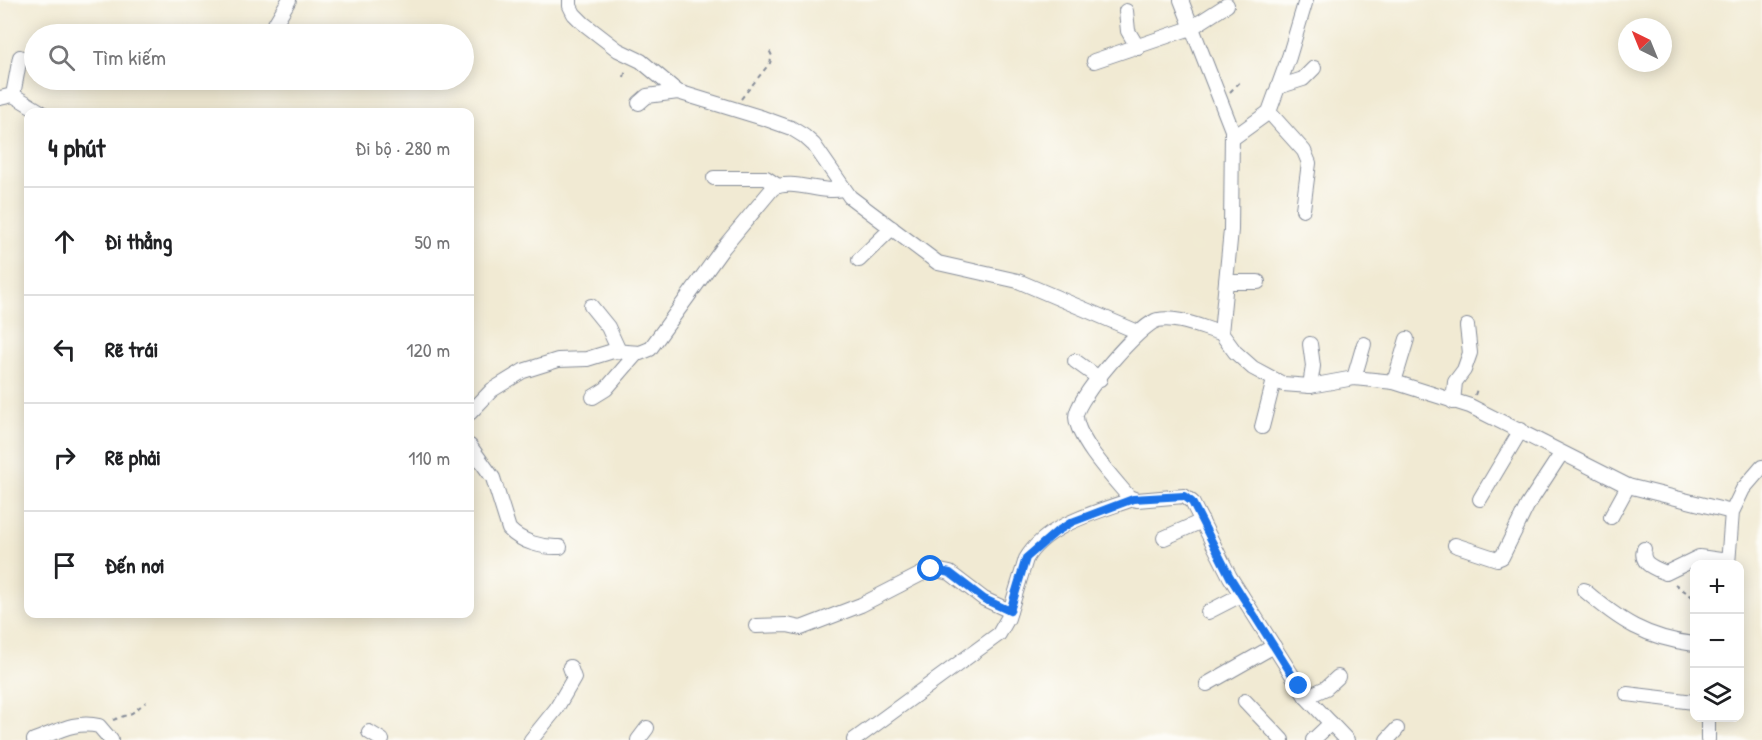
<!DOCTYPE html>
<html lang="vi">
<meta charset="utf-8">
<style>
body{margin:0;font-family:"Patrick Hand",sans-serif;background:#f2f2f2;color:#202124}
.controls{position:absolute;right:18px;bottom:18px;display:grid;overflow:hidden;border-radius:12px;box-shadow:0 3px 15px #0003}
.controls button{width:54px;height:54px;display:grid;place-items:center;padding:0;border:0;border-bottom:2px solid #e0e0e0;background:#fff;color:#202124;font:30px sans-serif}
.compass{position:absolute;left:1618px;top:18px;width:54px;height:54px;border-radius:50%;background:#fff;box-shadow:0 3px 15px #0003;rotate:317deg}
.stop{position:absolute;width:18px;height:18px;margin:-14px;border:4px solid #1a73e8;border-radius:50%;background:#fff}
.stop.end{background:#1a73e8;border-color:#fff;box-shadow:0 2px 6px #0008}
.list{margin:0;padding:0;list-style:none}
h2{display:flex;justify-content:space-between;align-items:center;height:78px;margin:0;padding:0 24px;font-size:26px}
h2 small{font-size:20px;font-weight:400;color:#757577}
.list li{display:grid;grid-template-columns:39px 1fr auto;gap:18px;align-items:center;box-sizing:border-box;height:108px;padding:0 24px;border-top:2px solid #e0e0e0}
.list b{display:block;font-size:22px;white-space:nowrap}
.list em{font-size:20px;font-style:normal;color:#757577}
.icon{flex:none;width:33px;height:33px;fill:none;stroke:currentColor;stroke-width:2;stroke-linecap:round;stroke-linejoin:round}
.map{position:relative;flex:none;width:1762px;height:740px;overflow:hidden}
.search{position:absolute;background:#fff;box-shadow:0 3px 15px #0003;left:24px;top:24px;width:450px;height:66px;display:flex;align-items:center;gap:15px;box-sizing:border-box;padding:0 21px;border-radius:33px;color:#757577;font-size:22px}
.panel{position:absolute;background:#fff;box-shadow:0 3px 15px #0003;left:24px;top:108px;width:450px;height:510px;border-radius:12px}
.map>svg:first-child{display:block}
</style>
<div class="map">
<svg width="1762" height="740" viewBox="0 0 1762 740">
<rect width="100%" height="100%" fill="#fdfcf7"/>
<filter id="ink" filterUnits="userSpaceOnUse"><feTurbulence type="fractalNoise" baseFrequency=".0167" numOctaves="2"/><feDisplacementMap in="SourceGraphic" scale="12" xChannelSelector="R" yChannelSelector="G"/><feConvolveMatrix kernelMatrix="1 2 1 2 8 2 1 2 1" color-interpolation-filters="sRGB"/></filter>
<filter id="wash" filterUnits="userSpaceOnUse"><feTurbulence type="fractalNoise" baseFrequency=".008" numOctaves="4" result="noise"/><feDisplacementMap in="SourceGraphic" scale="24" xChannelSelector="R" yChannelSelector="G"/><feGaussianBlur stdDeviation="1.35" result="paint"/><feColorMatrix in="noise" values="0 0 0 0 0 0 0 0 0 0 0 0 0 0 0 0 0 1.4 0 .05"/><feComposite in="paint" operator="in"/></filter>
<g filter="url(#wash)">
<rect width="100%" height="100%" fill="#f1ead3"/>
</g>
<g filter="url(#ink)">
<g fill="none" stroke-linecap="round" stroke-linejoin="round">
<defs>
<g id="minor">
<path d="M570,0V6L574,14L583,23L618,50L641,61L678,92L763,118L791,128L804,136L814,145L850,197L938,263L1018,281L1138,332"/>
<path d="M1181,0L1232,130L1231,230L1221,333L1235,352L1253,368L1283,384L1310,386L1354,378L1394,382L1470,406L1628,486L1732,512"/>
<path d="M1126,11L1128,31L1138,48"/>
<path d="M269,34L289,0"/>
<path d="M1094,61L1191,28L1227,5"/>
<path d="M1278,87L1303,79L1314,68"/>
<path d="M13,95L20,57"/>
<path d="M0,98L13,95L41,112"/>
<path d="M639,103L647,96L678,92"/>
<path d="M1269,112L1304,151L1309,163L1303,209"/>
<path d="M1233,138L1269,112L1289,57L1306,0"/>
<path d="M714,178H766L778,186"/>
<path d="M859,260L892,228"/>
<path d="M1226,282H1258"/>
<path d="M591,306L608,327L619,351"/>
<path d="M1221,333C1202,328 1177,316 1158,320C1141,323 1075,400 1076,417C1078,441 1113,478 1129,497L1137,500L1184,496L1192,502L1230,577L1306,697L1347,740"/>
<path d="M1075,361L1100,379"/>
<path d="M1354,378L1364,344"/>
<path d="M1394,382L1407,339"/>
<path d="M1310,386L1313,366L1310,344"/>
<path d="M593,397L606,389L637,353"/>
<path d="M1453,402L1455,382L1464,370L1470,353L1467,326"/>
<path d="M470,413L492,390L523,371L558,360L587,359L613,351L640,353L650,349L723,248L773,188C792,178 821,194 842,189"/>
<path d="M1262,427L1274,380"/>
<path d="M470,446L493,478L509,529C521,542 543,548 560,547"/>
<path d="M1480,499L1521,430"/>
<path d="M1611,517L1628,486"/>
<path d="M1164,538L1202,521"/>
<path d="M1455,545L1497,559L1502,557L1527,506L1561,454"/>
<path d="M1644,549C1640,564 1654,568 1666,573L1699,557L1728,561"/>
<path d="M1728,564L1732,512L1743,489L1762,467"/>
<path d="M1584,590C1620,621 1646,638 1694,644"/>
<path d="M1208,612L1241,595"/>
<path d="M756,626L787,625L801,628L861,605L931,569L950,573L984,599L1010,611"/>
<path d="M1207,684L1274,646"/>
<path d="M1627,694L1694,702"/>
<path d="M1306,697L1326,688L1338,677"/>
<path d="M1245,701L1282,740"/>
<path d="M1708,718V740"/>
<path d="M369,732L382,740"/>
<path d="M34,740C57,732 75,720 99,726L111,740"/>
<path d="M531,740L556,709L574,678L570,667"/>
<path d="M638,740L647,728"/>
<path d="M854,740L999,634L1008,618L1026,559C1046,524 1098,512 1133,499"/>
<path d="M1313,740L1331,723"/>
<path d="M1387,740L1397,729"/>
</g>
</defs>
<use href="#minor" stroke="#868c98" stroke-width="16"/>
<g stroke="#868c98" stroke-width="2" stroke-dasharray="4.5 4.5" stroke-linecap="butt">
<path d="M624,77L626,69"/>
<path d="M1230,92L1241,81"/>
<path d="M741,99L770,63L772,56L769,50"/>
<path d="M1475,395L1477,389"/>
<path d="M1675,584L1694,598"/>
<path d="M113,720L132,713L146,702"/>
</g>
<use href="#minor" stroke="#fff" stroke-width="14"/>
</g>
</g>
<g fill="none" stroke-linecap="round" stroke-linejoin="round" filter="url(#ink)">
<path stroke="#1a73e8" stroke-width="8" d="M931,569L950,573L984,599L1010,611L1026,558L1056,532L1072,522L1133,499L1184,496L1192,502L1230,577L1299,686"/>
</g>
</svg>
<div class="controls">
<button>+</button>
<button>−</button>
<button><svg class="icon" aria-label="layers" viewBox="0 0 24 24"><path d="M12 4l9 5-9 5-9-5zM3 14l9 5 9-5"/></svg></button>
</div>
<svg class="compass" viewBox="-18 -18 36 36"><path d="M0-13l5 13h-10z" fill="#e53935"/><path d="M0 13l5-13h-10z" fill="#757577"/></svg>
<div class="stop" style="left:931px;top:569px"></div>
<div class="stop end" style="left:1299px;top:686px"></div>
<div class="search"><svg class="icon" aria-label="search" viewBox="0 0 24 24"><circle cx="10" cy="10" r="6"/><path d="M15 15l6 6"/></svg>Tìm kiếm</div>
<section class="panel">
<h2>4 phút<small>Đi bộ · 280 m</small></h2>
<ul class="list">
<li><svg class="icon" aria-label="ahead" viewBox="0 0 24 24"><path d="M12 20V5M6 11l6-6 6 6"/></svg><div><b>Đi thẳng</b></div><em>50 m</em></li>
<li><svg class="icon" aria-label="left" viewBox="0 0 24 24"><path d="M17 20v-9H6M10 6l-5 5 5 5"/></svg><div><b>Rẽ trái</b></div><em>120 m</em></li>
<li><svg class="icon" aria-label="right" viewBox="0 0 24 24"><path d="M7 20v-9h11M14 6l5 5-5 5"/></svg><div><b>Rẽ phải</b></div><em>110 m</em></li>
<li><svg class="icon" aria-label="arrive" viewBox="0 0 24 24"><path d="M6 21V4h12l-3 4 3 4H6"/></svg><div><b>Đến nơi</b></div></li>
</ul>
</section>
</div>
